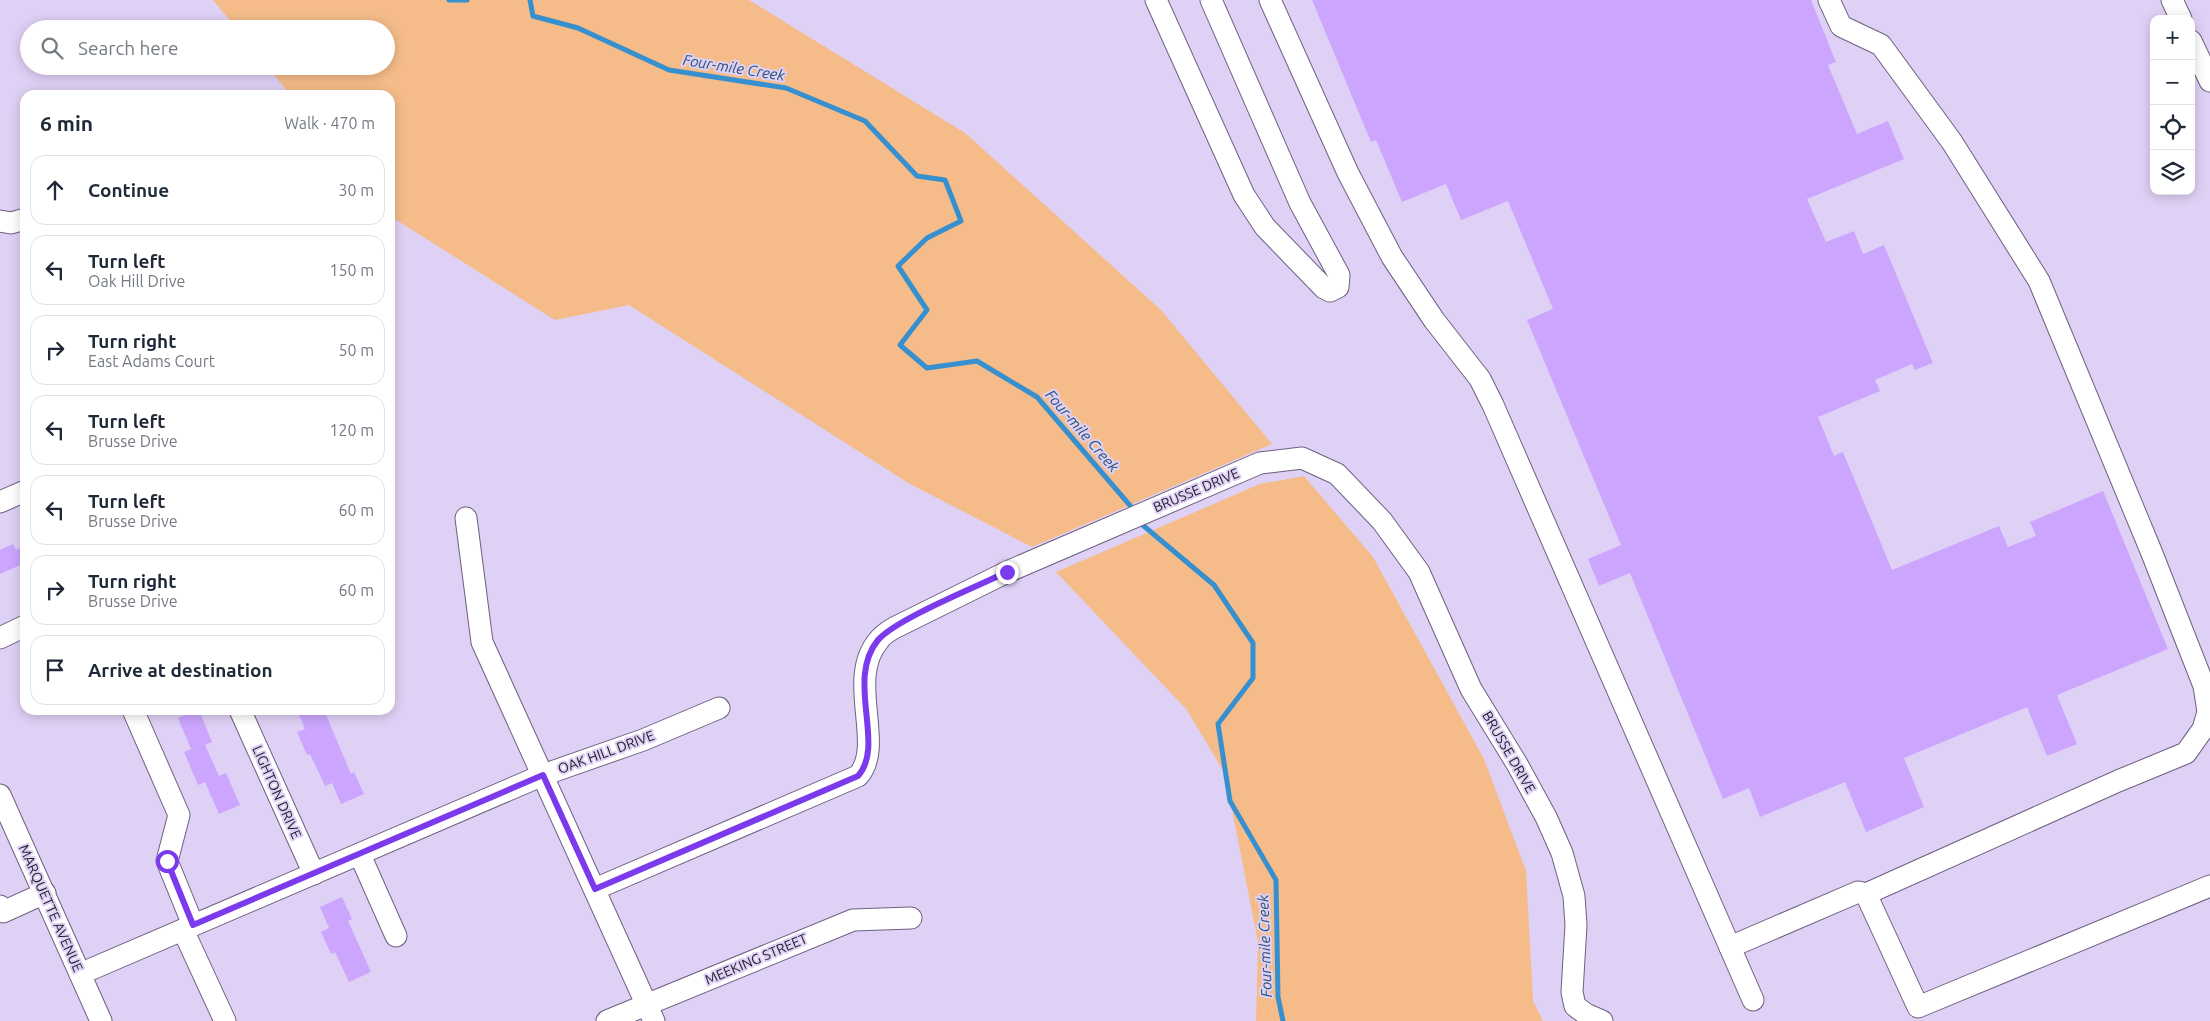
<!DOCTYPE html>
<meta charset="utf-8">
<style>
body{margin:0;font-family:Ubuntu,sans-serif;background:#f2f2f3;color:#1f2937}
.controls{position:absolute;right:15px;top:15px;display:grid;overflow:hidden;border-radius:10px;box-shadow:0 2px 12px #0003}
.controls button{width:45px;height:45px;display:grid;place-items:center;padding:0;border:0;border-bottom:1px solid #e0e1e3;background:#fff;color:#1f2937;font:25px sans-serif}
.stop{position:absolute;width:15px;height:15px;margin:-11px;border:4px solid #7c3aed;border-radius:50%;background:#fff}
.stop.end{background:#7c3aed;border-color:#fff;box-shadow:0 1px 5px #0008}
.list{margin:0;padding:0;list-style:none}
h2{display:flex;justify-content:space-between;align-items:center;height:65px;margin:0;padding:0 20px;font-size:21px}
h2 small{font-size:16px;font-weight:400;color:#747a83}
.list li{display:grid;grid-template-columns:32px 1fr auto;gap:15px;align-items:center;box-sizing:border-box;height:70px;margin:0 10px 10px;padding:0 10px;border:1px solid #e0e1e3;border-radius:15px}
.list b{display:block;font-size:19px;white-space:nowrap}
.list p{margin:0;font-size:16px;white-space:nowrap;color:#747a83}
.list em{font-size:16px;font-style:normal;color:#747a83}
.icon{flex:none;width:28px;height:28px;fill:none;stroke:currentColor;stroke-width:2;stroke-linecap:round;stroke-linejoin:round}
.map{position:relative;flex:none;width:2210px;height:1021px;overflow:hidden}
.search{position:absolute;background:#fff;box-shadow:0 2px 12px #0003;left:20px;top:20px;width:375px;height:55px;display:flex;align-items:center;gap:12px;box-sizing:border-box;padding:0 18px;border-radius:28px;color:#747a83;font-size:19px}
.panel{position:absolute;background:#fff;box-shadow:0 2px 12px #0003;left:20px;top:90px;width:375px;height:625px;border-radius:15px}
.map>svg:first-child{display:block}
</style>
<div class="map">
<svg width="2210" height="1021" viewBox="0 0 2210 1021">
<rect width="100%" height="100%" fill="#dfd0f5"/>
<g fill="#f5bc89">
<path d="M213,0H749L965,133L1161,310L1272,444L1032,547L910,484L629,305L555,320L390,216V95H290L267,66H386V29H237Z"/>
<path d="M1304,476L1373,557L1484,759L1526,871L1533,1001L1543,1021H1256L1258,942L1225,774L1187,710L1056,572L1260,484Z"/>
</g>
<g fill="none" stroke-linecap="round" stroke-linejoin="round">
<g stroke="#3690cf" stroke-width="5">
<path d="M449,0H467"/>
<path d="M530,0L533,16L578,28L669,70L786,88L865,121L917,176L945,180L961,221L927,238L898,266L927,310L900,345L927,368L977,361L1037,397L1133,509"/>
<path d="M1139,522L1214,585L1253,643V678L1218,724L1230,801L1276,880L1278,997L1283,1021"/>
</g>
</g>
<g fill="#cca6fe">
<path d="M1312,0H1811L1836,62L1828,65L1857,134L1888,121L1904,159L1807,199L1826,242L1854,231L1863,254L1884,245L1933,363L1915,370L1912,364L1875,380L1880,391L1818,417L1834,456L1843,452L1892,570L1999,526L2008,547L2036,536L2030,522L2103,491L2168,649L2057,695L2077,744L2047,756L2027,707L1904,758L1924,807L1866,832L1845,782L1760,817L1749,788L1723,799L1630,573L1599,586L1588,559L1621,545L1527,320L1553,309L1508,201L1461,220L1446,184L1402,202L1376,140L1371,142Z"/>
<path d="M13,544L16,550L25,546V563L0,574V550Z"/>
<path d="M196,710H199L212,742L205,745L219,776L226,773L240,805L219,814L205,782L198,785L184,752L191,749L178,718Z"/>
<path d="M297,710H324L351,774L354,772L364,794L341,804L332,783L325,786L310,754L307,755L297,732L305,729Z"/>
<path d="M342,897L352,919L348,921L371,972L349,982L335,952L331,954L321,932L329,928L320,907Z"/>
</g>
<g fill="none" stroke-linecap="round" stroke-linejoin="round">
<defs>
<g id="minor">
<path d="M1156,0L1244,195L1265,227L1324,288L1330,291L1338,287L1339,275L1300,203L1211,0"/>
<path d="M1270,0L1348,173L1392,257L1434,320L1480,379L1493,405L1753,1000"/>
<path d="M2172,0L2181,19"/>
<path d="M2191,41L2210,81"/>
<path d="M0,221L11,223L25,219"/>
<path d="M0,502L25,491"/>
<path d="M466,518L482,642L654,1021"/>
<path d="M0,638L25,626"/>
<path d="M133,710L179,815L167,861L193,925"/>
<path d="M240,710L314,874"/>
<path d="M0,795L101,1021"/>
<path d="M360,855L396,936"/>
<path d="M595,889L858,776C886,745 845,679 879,640C882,635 889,631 894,628L1007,572L1260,463L1302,458L1337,474L1382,521L1419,572L1471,689L1517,764L1546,817L1562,853L1574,896L1576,925L1572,992L1575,1006L1586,1014L1602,1021"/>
<path d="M1866,894L1918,1007L2210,886"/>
<path d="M0,906L3,912L45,893"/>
<path d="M183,930L225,1021"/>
<path d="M1730,947L1858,892L1866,894L2118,781L2186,753L2203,729L2208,712L2204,686L2151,551L2039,281L1952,142L1881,45L1841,26L1829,0"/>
<path d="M80,974L543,775L643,740L719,708"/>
<path d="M607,1021L853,920L911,918"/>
</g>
</defs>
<use href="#minor" stroke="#6e6081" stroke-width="23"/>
<use href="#minor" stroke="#fff" stroke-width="21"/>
</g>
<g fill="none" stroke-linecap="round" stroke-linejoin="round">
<path stroke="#7c3aed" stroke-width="6" d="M167,861L193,925L543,775L595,889L858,776C886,745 845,680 878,640C896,619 978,586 1007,572"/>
</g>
<g text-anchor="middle" stroke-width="4" stroke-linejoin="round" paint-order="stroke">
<g font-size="14" fill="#25202d" stroke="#dfd0f5">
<text transform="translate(1196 490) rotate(-23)" y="5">BRUSSE DRIVE</text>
<text transform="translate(606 752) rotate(-20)" y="5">OAK HILL DRIVE</text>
<text transform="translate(1509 752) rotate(60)" y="5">BRUSSE DRIVE</text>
<text transform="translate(277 792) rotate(66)" y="5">LIGHTON DRIVE</text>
<text transform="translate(51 908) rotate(66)" y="5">MARQUETTE AVENUE</text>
<text transform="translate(756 959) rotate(-23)" y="5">MEEKING STREET</text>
</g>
<g font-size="15" font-style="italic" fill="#265375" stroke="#dfd0f5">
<text transform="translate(734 68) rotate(9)" y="5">Four-mile Creek</text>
<text transform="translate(1082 431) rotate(49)" y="5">Four-mile Creek</text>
<text transform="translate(1265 946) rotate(-92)" y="5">Four-mile Creek</text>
</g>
</g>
</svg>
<div class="controls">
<button>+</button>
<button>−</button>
<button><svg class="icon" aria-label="locate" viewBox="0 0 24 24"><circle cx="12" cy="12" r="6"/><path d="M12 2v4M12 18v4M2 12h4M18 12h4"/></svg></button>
<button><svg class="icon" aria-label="layers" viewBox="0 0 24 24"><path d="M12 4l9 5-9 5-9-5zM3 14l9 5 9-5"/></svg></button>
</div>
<div class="stop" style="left:167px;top:861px"></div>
<div class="stop end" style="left:1007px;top:572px"></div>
<div class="search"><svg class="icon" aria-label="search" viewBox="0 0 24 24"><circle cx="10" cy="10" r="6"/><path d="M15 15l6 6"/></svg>Search here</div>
<section class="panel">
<h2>6 min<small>Walk · 470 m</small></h2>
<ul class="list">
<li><svg class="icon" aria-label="ahead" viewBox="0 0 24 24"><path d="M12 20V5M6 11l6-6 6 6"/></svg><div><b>Continue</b></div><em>30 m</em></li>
<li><svg class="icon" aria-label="left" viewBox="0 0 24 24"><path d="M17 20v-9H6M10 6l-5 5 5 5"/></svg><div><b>Turn left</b><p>Oak Hill Drive</p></div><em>150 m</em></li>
<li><svg class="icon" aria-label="right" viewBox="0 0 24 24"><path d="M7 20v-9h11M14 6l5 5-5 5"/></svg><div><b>Turn right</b><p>East Adams Court</p></div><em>50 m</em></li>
<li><svg class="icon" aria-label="left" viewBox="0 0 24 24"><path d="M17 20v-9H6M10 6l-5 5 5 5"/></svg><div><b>Turn left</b><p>Brusse Drive</p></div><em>120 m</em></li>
<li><svg class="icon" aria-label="left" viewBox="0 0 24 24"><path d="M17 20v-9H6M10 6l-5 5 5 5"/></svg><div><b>Turn left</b><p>Brusse Drive</p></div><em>60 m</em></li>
<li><svg class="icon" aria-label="right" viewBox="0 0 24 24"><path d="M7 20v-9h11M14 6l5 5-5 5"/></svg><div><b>Turn right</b><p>Brusse Drive</p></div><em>60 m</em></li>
<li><svg class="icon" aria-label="arrive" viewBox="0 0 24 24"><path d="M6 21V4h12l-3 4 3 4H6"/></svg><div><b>Arrive at destination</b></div></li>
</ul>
</section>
</div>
